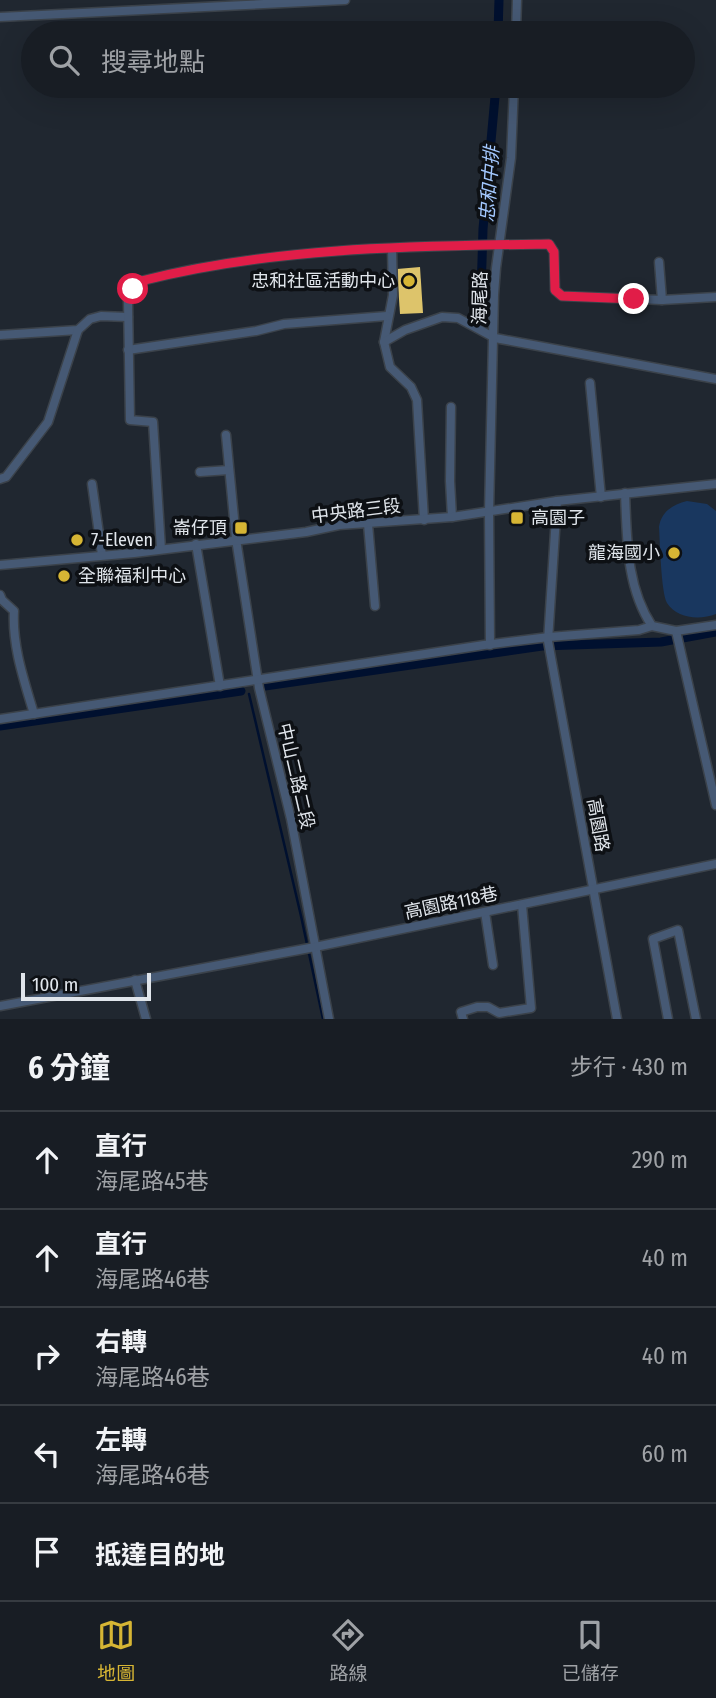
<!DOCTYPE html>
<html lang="zh-TW">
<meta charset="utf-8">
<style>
body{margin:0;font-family:"Fira Sans Condensed","Noto Sans TC",sans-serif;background:#252a31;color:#f1f3f6}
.scale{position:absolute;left:21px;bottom:18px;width:130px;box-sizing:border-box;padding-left:7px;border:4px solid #e0e5eb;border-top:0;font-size:19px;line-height:24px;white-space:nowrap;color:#e0e5eb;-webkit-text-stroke:5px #0d1014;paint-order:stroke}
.stop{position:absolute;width:21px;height:21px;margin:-16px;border:5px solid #e11d48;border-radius:50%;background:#fff}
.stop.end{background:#e11d48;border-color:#fff;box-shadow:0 2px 7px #0008}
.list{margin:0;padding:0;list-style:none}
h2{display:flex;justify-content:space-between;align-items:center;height:91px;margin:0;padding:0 28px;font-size:30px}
h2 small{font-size:23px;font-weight:400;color:#9fa2a6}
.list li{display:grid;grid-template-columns:46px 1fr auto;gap:21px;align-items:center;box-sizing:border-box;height:98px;padding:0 28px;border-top:2px solid #363b41}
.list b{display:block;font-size:26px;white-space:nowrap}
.list p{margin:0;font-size:23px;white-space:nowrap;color:#9fa2a6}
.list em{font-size:23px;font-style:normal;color:#9fa2a6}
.icon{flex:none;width:38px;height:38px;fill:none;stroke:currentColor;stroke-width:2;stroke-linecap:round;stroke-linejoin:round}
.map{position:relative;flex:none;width:716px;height:1019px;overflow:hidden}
.search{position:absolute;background:#181d24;box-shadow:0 7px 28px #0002;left:21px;right:21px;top:21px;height:77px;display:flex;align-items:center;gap:18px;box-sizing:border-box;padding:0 24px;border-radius:38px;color:#9fa2a6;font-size:26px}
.sheet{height:581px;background:#181d24}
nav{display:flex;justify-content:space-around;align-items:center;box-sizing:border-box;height:98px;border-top:2px solid #363b41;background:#181d24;font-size:19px;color:#9fa2a6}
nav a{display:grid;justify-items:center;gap:4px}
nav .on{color:#d6b534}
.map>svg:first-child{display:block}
</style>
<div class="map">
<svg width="716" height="1019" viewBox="0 0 716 1019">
<rect width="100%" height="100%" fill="#202730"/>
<path fill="#19375f" d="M687,501L707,504L716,511V614C700,620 677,619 667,603C661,592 660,542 659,527C661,512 673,504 687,501Z"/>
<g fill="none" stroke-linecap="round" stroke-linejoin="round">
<path stroke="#00102f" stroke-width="2.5" d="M249,694L301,916L323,1019"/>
<g stroke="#00102f" stroke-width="9">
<path d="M498,33L499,0"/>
<path d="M480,324L483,229L496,86"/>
<path d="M265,686L542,646L661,642L716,632"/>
<path d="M0,726L241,691"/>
</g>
</g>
<path fill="#ddc46b" d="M420,267L423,313L400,314L397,269Z"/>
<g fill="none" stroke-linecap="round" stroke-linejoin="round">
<defs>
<g id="minor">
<path d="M0,17L345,0"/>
<path d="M516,33L517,0"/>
<path d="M392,249L393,295L384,342L390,367L411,387L417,400L424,520"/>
<path d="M659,262L662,300"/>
<path d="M0,335L78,330L90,319L101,316L128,317"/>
<path d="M384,342L405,330L442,317L458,318L495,338L716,379"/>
<path d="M128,350L256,331L284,324L387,316"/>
<path d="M590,383L601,497"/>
<path d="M451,407L450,481L452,517"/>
<path d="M226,435L236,539L259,688L291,819L329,1019"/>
<path d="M200,472L229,470"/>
<path d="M0,479L6,477L48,422L78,330"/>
<path d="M92,484L102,555"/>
<path d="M625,493C627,538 626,587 652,626L676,631L716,805"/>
<path d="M557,501L548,641L617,1019"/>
<path d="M368,524L375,606"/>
<path d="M196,544L220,686"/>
<path d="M161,549L153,422L130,420L128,301L133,289L141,281C273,247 414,246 549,244L554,252L555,290L562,296L662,300L716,297"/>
<path d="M0,565L134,553L306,532L339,525L452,517L557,501L716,484"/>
<path d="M0,595L2,600L14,611C12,646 24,680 34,714"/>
<path d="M676,631L716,625"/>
<path d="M490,645L489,512L494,295L496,268L511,158L514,86"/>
<path d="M0,719L484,645L549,637L639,630L652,626"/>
<path d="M485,912L493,965"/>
<path d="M135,980L146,1019"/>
<path d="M0,1006L315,947L716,864"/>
<path d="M463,1019L461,1012L477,1007H488L499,1013L531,1008L522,905"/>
<path d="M668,1019L653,939L678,930L696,1019"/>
</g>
</defs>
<use href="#minor" stroke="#3b424a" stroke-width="11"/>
<use href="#minor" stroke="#465974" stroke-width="8"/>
</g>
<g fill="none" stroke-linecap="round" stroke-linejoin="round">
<path stroke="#e11d48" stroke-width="9" d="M133,289L141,281C273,247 414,246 549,244L554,252L555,290L562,296L634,299"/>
</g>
<g fill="#d6b534" stroke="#0d1014" stroke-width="2.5">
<circle cx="409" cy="281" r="7"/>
<rect x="510" y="511" width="14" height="14" rx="3.5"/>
<rect x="234" y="521" width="14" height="14" rx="3.5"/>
<circle cx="77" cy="540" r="7"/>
<circle cx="674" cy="553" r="7"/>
<circle cx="64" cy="576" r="7"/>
</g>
<g text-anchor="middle" stroke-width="7" stroke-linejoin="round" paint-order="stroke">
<g font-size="18" fill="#e0e5eb" stroke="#0d1014" text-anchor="end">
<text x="395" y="287">忠和社區活動中心</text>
<text x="531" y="524" text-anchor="start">高園子</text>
<text x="227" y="534">崙仔頂</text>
<text x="91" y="546" text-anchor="start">7-Eleven</text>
<text x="660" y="559">龍海國小</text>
<text x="78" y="582" text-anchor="start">全聯福利中心</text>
</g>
<g font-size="18" fill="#e0e5eb" stroke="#0d1014">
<text transform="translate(480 298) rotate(-89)" y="6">海尾路</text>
<text transform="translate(356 511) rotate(-7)" y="6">中央路三段</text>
<text transform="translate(296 776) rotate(77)" y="6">中山二路二段</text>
<text transform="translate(598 825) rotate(80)" y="6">高園路</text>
<text transform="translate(451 903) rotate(-12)" y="6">高園路118巷</text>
</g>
<g font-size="19" font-style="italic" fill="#a3c8fe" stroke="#0d1014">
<text transform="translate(489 184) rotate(-86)" y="7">忠和中排</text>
</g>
</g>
</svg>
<div class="scale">100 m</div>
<div class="stop" style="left:133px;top:289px"></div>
<div class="stop end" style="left:634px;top:299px"></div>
<div class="search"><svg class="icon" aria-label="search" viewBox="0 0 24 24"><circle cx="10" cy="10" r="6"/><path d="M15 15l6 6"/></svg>搜尋地點</div>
</div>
<section class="sheet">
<h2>6 分鐘<small>步行 · 430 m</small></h2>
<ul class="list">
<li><svg class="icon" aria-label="ahead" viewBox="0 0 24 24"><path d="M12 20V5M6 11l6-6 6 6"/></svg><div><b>直行</b><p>海尾路45巷</p></div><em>290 m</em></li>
<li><svg class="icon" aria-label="ahead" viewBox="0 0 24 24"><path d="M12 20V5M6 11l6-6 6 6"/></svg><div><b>直行</b><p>海尾路46巷</p></div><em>40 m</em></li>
<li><svg class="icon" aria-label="right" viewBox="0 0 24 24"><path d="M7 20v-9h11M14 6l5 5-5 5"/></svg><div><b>右轉</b><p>海尾路46巷</p></div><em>40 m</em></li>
<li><svg class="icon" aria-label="left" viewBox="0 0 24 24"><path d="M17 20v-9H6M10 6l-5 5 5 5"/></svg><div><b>左轉</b><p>海尾路46巷</p></div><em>60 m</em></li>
<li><svg class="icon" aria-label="arrive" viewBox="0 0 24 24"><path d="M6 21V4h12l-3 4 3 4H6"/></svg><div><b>抵達目的地</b></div></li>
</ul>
</section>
<nav>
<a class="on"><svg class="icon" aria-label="map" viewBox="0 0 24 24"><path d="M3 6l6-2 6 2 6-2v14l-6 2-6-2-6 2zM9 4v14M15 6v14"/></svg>地圖</a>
<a><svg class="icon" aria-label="directions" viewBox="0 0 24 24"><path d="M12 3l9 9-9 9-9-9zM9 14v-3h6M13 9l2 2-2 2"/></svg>路線</a>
<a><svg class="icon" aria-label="saved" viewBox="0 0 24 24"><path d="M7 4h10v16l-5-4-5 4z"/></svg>已儲存</a>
</nav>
